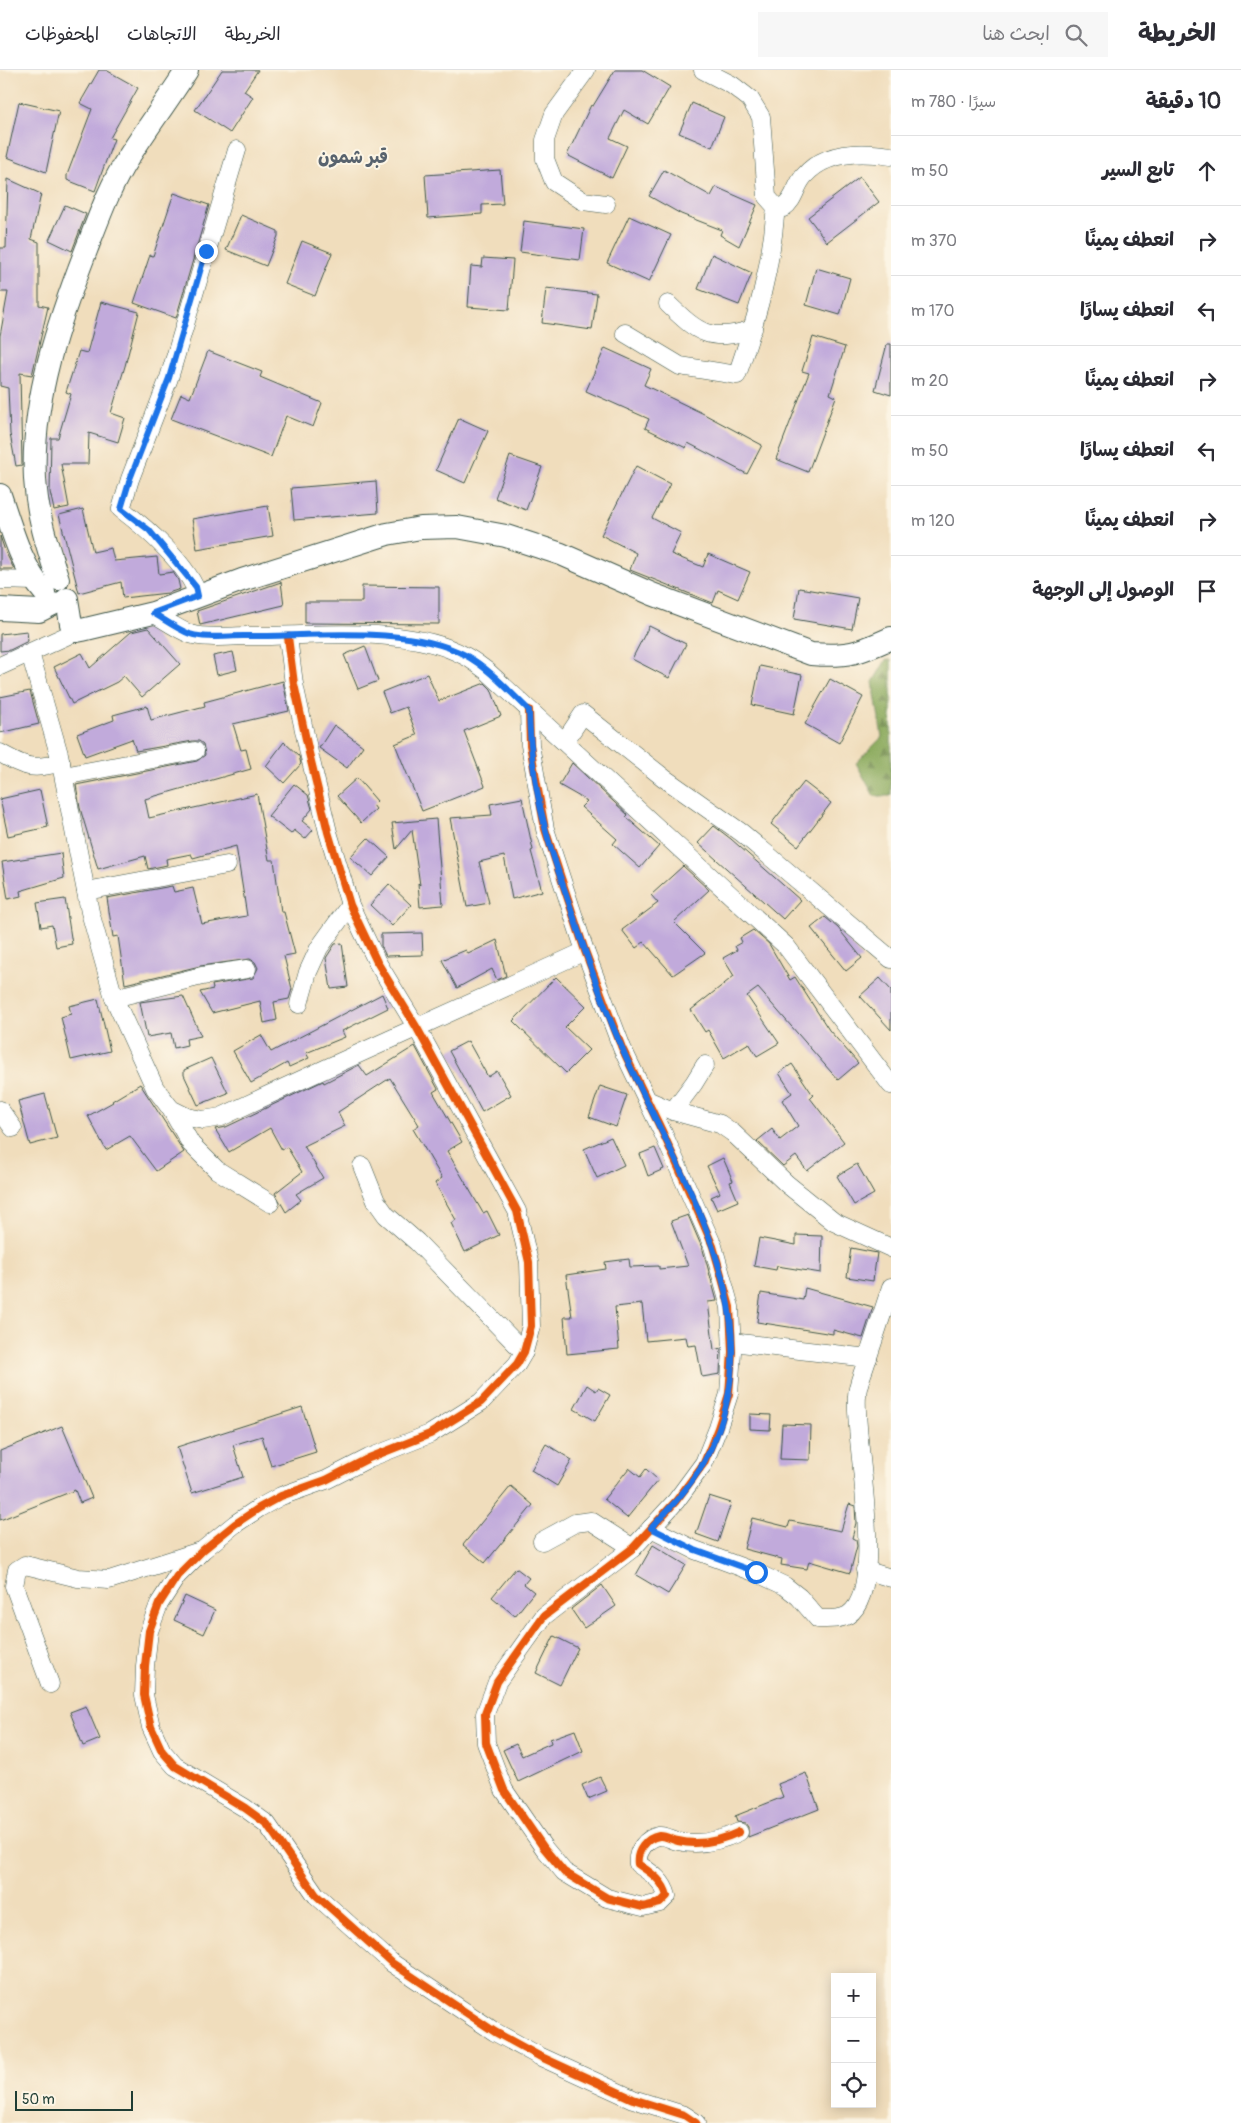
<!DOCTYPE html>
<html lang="ar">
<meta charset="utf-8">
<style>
body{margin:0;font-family:Pangolin,"Playpen Sans Arabic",sans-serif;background:#f7f7f7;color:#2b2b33;direction:rtl}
.controls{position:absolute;right:15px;bottom:15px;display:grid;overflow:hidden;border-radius:0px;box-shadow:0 2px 12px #0003}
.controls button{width:45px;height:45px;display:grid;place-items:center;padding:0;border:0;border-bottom:1px solid #e1e1e2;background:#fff;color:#2b2b33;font:25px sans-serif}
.scale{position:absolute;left:15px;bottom:12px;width:118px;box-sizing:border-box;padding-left:5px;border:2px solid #1f3d34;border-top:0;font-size:14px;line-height:18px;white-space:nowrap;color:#1f3d34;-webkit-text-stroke:4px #fcf5e5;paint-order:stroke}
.stop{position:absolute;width:15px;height:15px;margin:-11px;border:4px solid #1a73e8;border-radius:50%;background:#fff}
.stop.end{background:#1a73e8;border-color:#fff;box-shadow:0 1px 5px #0008}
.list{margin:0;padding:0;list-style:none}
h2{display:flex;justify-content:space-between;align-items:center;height:65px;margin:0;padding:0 20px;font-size:21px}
h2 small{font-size:16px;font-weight:400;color:#7c7c81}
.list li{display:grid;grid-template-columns:32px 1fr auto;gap:15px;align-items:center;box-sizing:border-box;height:70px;padding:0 20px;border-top:1px solid #e1e1e2}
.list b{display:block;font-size:19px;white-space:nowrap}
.list em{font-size:16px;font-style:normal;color:#7c7c81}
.icon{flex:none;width:28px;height:28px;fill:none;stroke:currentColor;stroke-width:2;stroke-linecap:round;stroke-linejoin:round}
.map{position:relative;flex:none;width:891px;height:2053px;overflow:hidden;direction:ltr}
header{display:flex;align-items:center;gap:30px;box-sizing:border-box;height:70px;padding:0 25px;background:#fff;border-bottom:1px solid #e1e1e2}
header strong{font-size:24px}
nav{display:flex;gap:28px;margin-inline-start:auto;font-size:18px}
.search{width:350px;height:45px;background:#f7f7f7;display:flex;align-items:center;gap:12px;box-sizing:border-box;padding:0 18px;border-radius:0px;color:#7c7c81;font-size:19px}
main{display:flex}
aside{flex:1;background:#fff}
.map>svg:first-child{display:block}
</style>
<header>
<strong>الخريطة</strong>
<div class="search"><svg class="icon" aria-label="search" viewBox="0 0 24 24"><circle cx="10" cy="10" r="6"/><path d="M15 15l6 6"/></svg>ابحث هنا</div>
<nav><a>الخريطة</a><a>الاتجاهات</a><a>المحفوظات</a></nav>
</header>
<main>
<aside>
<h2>10 دقيقة<small>سيرًا · 780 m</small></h2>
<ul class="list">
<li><svg class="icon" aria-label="ahead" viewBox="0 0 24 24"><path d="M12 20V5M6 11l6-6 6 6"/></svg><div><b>تابع السير</b></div><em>50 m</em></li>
<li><svg class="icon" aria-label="right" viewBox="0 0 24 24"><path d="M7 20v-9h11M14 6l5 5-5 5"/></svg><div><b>انعطف يمينًا</b></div><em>370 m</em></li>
<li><svg class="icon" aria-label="left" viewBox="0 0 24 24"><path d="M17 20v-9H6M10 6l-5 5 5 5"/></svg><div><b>انعطف يسارًا</b></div><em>170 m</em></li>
<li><svg class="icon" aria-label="right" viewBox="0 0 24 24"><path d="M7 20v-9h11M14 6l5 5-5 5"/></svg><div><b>انعطف يمينًا</b></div><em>20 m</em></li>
<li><svg class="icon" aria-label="left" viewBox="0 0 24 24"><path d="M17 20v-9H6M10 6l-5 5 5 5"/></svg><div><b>انعطف يسارًا</b></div><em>50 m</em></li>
<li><svg class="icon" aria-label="right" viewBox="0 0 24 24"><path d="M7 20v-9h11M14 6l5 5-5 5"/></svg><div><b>انعطف يمينًا</b></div><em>120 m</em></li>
<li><svg class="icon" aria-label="arrive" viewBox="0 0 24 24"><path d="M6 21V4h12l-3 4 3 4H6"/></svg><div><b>الوصول إلى الوجهة</b></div></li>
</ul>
</aside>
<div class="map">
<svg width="891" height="2053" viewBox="0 0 891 2053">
<defs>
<pattern id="forest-firs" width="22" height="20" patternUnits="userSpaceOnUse" patternTransform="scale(1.25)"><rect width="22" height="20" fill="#8cab5f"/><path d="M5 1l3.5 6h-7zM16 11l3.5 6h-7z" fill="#728c4f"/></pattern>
</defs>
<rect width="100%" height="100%" fill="#fcf5e5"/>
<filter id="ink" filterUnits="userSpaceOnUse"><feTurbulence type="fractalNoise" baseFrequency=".02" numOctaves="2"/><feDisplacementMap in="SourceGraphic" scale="10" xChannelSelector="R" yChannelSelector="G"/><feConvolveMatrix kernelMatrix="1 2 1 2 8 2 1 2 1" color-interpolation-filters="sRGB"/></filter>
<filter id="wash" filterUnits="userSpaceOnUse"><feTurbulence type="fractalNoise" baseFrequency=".0096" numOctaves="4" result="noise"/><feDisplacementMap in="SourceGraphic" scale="20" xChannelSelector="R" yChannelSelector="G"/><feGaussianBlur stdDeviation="1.12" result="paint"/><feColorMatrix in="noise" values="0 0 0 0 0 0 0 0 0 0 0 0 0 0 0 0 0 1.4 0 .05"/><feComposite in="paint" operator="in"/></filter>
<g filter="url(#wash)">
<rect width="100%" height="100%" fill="#f0ddbc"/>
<path fill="url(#forest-firs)" stroke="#56744a" d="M886,590H891V726H874L856,693L882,667L873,612Z"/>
<g id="blocks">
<g fill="#c1aadb">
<path d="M99,0H106L138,18L110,68L114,69L95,121L67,110V105L92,39L80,33Z"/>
<path d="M222,0H258L244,21L253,27L230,63L195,40Z"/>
<path d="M615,0H642L670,17L648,54L624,40L610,68L627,76L612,108L567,85L591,35L593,36Z"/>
<path d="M19,32L59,41L46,102L7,87Z"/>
<path d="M692,33L724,47L712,77L679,63Z"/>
<path d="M500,100L503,134L482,135V144L428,148L425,105Z"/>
<path d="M664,100L711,126L716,117L757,135L739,176L720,165L722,160L681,144L649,126Z"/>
<path d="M860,107L879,132L827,172L808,147Z"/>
<path d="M8,109L41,124L31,169L39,172V235L48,237L32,305L20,303L22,395L16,396L10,364L8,318L0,316V266L8,222H0V178H6Z"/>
<path d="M174,123L209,135L176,248L134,233L150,185L153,186Z"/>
<path d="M65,135L86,144L72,181L49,170Z"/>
<path d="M241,145L278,161V166L266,196L226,180Z"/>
<path d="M629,146L671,165L649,212L607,193Z"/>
<path d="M524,151L584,159L580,190L520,182Z"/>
<path d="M302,171L332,183L315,226L285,214Z"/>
<path d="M712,184L752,203L739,235L698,219Z"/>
<path d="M483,188L513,190L509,240L468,237L471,196L482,197Z"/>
<path d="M816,198L850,208L840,245L806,235Z"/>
<path d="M546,218L597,224L592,260L542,253Z"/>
<path d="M101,232L139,242L125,296L111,343L125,348L118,372L89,363L88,394H61L69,437L54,440L50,422L51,368H58L71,324L66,322L79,281L87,283Z"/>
<path d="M813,267L845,277L830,324L836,327L808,402L776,389L809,303L802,301Z"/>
<path d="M887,274H891V325L875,320Z"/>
<path d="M605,278L651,299L644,315L702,343L762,375L747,404L688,373L686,378L645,358L649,349L586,321Z"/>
<path d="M208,281L262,302L260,307L322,333L313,357L286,346L271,387L171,349L181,324L190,328Z"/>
<path d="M459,348L488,361L465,413L436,400Z"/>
<path d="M510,386L542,397L526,440L495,428Z"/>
<path d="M636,396L670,414L652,448L681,463L671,484L703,497L708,484L750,502L738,529L718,520L713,533L630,500L636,483L601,465Z"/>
<path d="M376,411L378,443L294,450L291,418Z"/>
<path d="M268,436L273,466L197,479L192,449Z"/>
<path d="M83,439L93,482L111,478L114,491L157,487L159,504L173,502L178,510L180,519L168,523L123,528L121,512L79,523L59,445Z"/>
<path d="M0,466L5,481L14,499H0Z"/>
<path d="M281,512L284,535L200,555L197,541Z"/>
<path d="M362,516L439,517V554L305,553V532H362Z"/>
<path d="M799,518L858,528L852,559L794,549Z"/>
<path d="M649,556L686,574L669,608L632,589Z"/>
<path d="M148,558L180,594L142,627L124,606L117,612L72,634L54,597L82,583L90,598L131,562Z"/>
<path d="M27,561L28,571L10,580L0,581V564Z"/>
<path d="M365,576L378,611L358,619L344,585Z"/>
<path d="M233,582L237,600L217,605L213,586Z"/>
<path d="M760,596L802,605L794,644L752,635Z"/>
<path d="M427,604L439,631L485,613L491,619L501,646L464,661L485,716L422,741L395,674L417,665L406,637L390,643L382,622Z"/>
<path d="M830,609L863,627L839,673L805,654Z"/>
<path d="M283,611L289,641L233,654L241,680L246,679L251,699L145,729L149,748L257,724L269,790H274L281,842H284L295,884L284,886L292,919L289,929L274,932L277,950L264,953L260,931L212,943L200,922L213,919L212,915L253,908L258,898L255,892L250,889L200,896L125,914L118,866L113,867L107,828L172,816L174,822L193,818L202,854L247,846L236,776L193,788L191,784L166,789L167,795L148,799L145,786L98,799L80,738L76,715L197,691L205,685L203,674L199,671H193L136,681L132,669L85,686L77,664L114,650L113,645L147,636L151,650L205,636L204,632Z"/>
<path d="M30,621L39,654L0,663V627Z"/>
<path d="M334,655L363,676L347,698L319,678Z"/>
<path d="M284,672L299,686L301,694L284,713L266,696Z"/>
<path d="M572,693L628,745L626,747L659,776L640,798L613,774L617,769L581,737L587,731L559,715Z"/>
<path d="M357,708L377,731L373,735L376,739L361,753L337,726Z"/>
<path d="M804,712L831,733L798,776L771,754Z"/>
<path d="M294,714L308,725L312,739L302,751L313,760L305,769L294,760L291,764L268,746Z"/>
<path d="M40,720L48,757L8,766L0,729Z"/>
<path d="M522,728L533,780L531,781L542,821L512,829L504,786L479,792L489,833L467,837L450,748L492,745L490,734Z"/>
<path d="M436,749L443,835L420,837L418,813L420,815L412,760L396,779L392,753Z"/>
<path d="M714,756L731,769L800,830L783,849L698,773Z"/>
<path d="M368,768L389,787L372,806L350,787Z"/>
<path d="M61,783L64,808L20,821L21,826L8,829L2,792Z"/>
<path d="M683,796L709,820L674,852L705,883L673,905L644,872L636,878L622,860L658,833L651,825Z"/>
<path d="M389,814L411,835L392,856L370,835Z"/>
<path d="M65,829L72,874L56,877L52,855L41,857L37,833Z"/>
<path d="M825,847L838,858L862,888L846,901L811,858Z"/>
<path d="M753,860L769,874L790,910L795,907L829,960L858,993L838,1010L758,918L747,926L779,973L757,986L749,973L724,988L708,960L705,962L691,940L734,906L723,888L737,880L735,876L742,872L740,868Z"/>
<path d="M422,863L423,885L386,886L381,876V864Z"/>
<path d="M497,870L506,906L497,910L492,899L457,918L442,890L466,880L468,884Z"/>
<path d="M342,873L348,917L331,919L326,888L335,874Z"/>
<path d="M556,907L586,936L565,957L589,980L566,1003L513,951Z"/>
<path d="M880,908L891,920V960L860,926Z"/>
<path d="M382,924L388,938L342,961L345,967L306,983L309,988L289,997L287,993L251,1013L233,981L261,965L271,982Z"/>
<path d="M183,926L201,966L186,969L187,975L174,978L171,963L147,967L140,932Z"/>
<path d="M98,929L110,981L71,990L61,947L71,944L69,936Z"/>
<path d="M468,971L488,1007L497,1001L511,1025L482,1042L449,981Z"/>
<path d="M415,976L438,1019L433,1022L462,1072L447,1081L483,1143L487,1141L499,1165L465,1182L451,1153L456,1150L435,1113L442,1108L413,1059L419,1055L390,1008L338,1042L345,1056L304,1076L323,1108L296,1124L301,1130L286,1142L275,1123L302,1102L287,1077L282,1080L270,1058L229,1082L215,1059L226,1057L323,1011L324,1013L359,995L367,1006Z"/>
<path d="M211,988L228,1023L198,1035L184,1005V1000Z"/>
<path d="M792,994L813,1025L810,1028L844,1072L807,1101L796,1086L783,1096L757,1071L772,1059L780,1070L798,1056L782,1030L792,1023L779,1003Z"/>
<path d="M140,1014L184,1082L156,1101L130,1066L106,1080L88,1046L113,1032L112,1031Z"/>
<path d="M600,1016L627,1025L616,1057L589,1047Z"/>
<path d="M45,1024L57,1068L30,1075L18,1031Z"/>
<path d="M611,1067L624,1095L597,1108L584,1079Z"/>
<path d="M655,1078L664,1099L648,1106L640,1084Z"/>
<path d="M723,1088L733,1111L730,1112L738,1131L717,1140L711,1127L720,1123L707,1096Z"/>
<path d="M857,1094L874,1124L854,1135L837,1106Z"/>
<path d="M688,1145L703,1180L717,1231L708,1232L714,1280L721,1278L720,1304L702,1307L696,1275L688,1276L686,1267L646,1271L642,1234L615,1237L619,1279L567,1284L564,1247H572L566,1205L606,1199L605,1192L629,1189L630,1197L659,1196V1199L688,1196L671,1151Z"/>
<path d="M796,1165L822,1166L821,1203L777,1196L776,1200L754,1196L759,1168L796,1175Z"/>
<path d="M851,1178L877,1183L873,1211L847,1207Z"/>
<path d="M805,1218L873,1237L863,1268L833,1260V1264L757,1252L761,1223L803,1230Z"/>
<path d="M587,1315L596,1321L598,1318L610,1325L595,1351L574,1339Z"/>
<path d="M302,1337L316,1382L271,1396L262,1366L233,1375L243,1407L192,1423L177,1377Z"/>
<path d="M750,1344L771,1345L770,1360L750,1359Z"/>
<path d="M782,1354L811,1355L810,1390L780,1389Z"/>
<path d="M62,1356L92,1428L80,1433L75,1420L0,1450V1381Z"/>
<path d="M546,1374L572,1390L557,1416L531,1400Z"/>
<path d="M629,1398L640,1407L646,1399L658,1410L627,1448L604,1429Z"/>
<path d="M511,1416L533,1435L485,1493L463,1475Z"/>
<path d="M709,1426L731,1433L718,1472L696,1464Z"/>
<path d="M849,1434L855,1436L856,1453L852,1468L856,1470L857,1476L850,1503L809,1491L807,1499L781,1495L782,1489L744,1479L752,1448L788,1457L790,1451L841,1461Z"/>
<path d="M653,1475L686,1495L668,1524L636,1505Z"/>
<path d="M516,1498L529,1508L524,1514L534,1522L515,1546L492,1527Z"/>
<path d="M602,1515L616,1536L584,1558L571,1539Z"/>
<path d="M185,1526L215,1540L204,1564L174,1550Z"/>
<path d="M554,1566L578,1578L560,1615L536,1603Z"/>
<path d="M86,1636L100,1669L83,1676L70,1642Z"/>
<path d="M575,1660L583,1681L518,1712L503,1680L516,1674L522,1686L551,1673L550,1669Z"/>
<path d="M806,1703L819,1739L748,1767V1757L745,1753L737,1752L735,1746L783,1727L778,1714Z"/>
<path d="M600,1707L607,1721L588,1729L582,1715Z"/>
</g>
</g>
</g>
<g filter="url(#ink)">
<use href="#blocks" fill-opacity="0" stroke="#3e5548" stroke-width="1"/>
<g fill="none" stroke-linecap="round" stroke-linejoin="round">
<defs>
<g id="minor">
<path d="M586,0L554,44L545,70V89L554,112L583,131L606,134"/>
<path d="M776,137L783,138C795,130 795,116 804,106C825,81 861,81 891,86"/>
<path d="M668,234C698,263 710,273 753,259"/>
<path d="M625,263L680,296L737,305C757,247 771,200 776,137L767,127L761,47L750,29L732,15L703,0"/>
<path d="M0,510L34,511"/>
<path d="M198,526C190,496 146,458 121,439L130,409L169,308L237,80"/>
<path d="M153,543C165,550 177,559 190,564C204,569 231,566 247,566C310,567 409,554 465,586C473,590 480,596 487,601L786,876L891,1015"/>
<path d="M288,567L294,614L309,683L328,762L350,835L377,892L417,958L517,1141L529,1192L531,1256L524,1282L517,1294L481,1332L430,1364L369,1388L326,1410L281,1426L259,1438L235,1454L203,1480L177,1506L159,1534L149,1561L145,1596L144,1625L151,1657L162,1681L175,1696L245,1738L267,1754L316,1825L392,1893L495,1962L539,1986L633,2029L684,2045L696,2053"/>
<path d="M30,583L59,684L90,842L114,928L155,1018L171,1039L187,1047L203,1050L221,1047C342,990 464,937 585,881"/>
<path d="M0,596L77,561"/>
<path d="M529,640L530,675L545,759L585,881L622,978L663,1063L713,1176L730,1237L732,1282L729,1324L718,1358L704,1393L676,1431L633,1478L544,1546L497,1612L485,1644L486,1673L504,1720L544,1778L564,1802L607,1828L643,1837L660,1833L667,1826C663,1810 651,1803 638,1794C636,1782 646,1768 659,1766C665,1765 672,1770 678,1771C699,1776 720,1771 739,1762"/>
<path d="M565,671L583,644L664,708L742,763L891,889"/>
<path d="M0,683C25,697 33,701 61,692"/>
<path d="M64,706L195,681"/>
<path d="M86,821L227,795"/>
<path d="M114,928L202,906L247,899"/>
<path d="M299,934L308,902L319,878L350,835"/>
<path d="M647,1030L673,1041L720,1054L733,1063L787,1114L834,1152L891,1178"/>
<path d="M171,1039L191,1074L217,1100L270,1133"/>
<path d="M0,1040L13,1058"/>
<path d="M673,1041L694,1013L705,995"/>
<path d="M362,1096L376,1131L386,1145L417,1172L524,1282"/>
<path d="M732,1272L868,1288"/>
<path d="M651,1458L695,1480L757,1503L785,1516L799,1527L818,1549C828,1549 839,1550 848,1545C888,1519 853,1369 857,1326C857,1315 863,1303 866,1293C874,1268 883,1242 891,1217"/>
<path d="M542,1471L575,1453L591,1451L633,1478"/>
<path d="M865,1500L891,1508"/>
<path d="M50,1614L14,1516L17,1500L25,1495L78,1508L109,1510L197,1482"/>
</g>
<g id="major">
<path d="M0,425C11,457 21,496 44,522"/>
<path d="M58,509C47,476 37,444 35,409C31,330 59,250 87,178C99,147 110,116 128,88C147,58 168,30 187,0"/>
<path d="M67,529L71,554L77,561L82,560L153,543L242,510L387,464L421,458L457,457L506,466L561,484L652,524L811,584C848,587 858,583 891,568"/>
<path d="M0,539L39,541L53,534"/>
</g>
</defs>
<use href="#minor" stroke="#3e5548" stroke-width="19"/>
<use href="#major" stroke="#3e5548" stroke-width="24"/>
<use href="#minor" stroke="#fff" stroke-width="18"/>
<use href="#major" stroke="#fff" stroke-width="22"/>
<defs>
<g id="cycleway">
<path d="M288,567L294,614L309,683L328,762L350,835L377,892L417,958L517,1141L529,1192L531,1256L524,1282L517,1294L481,1332L430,1364L369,1388L326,1410L281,1426L259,1438L235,1454L203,1480L177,1506L159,1534L149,1561L145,1596L144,1625L151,1657L162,1681L175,1696L245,1738L267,1754L316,1825L392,1893L495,1962L539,1986L633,2029L684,2045L696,2053"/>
<path d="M529,640L530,675L545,759L585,881L622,978L663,1063L713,1176L730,1237L732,1282L729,1324L718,1358L704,1393L676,1431L633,1478L544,1546L497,1612L485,1644L486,1673L504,1720L544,1778L564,1802L607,1828L643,1837L660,1833L667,1826C663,1810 651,1803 638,1794C636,1782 646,1768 659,1766C665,1765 672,1770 678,1771C699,1776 720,1771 739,1762"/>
</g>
</defs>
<use href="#cycleway" stroke="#fcf5e5" stroke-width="11"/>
<use href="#cycleway" stroke="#e8590c" stroke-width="8"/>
</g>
</g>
<g fill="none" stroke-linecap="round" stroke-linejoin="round" filter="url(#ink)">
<path stroke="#1a73e8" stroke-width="6" d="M206,181L169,308L130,409L121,439L149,460L196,517L198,526L153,543C165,550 177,559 190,564C205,569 227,566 243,566C308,567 407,554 465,585C489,598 509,621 529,640C530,679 535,719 545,757C552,787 564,816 573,845C588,890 603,935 622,978C678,1108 783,1248 704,1392C690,1417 670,1438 651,1458L695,1480L756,1502"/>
</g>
<g text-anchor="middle" stroke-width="4" stroke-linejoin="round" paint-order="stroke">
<g font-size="18" font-weight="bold" fill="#58636e" stroke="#fcf5e5">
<text x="353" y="93">قبر شمون</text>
</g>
</g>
</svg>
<div class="controls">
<button>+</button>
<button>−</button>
<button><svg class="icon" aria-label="locate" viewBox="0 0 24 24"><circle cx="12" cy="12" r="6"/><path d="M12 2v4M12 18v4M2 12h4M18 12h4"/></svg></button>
</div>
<div class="scale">50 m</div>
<div class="stop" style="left:756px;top:1502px"></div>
<div class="stop end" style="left:206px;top:181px"></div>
</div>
</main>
